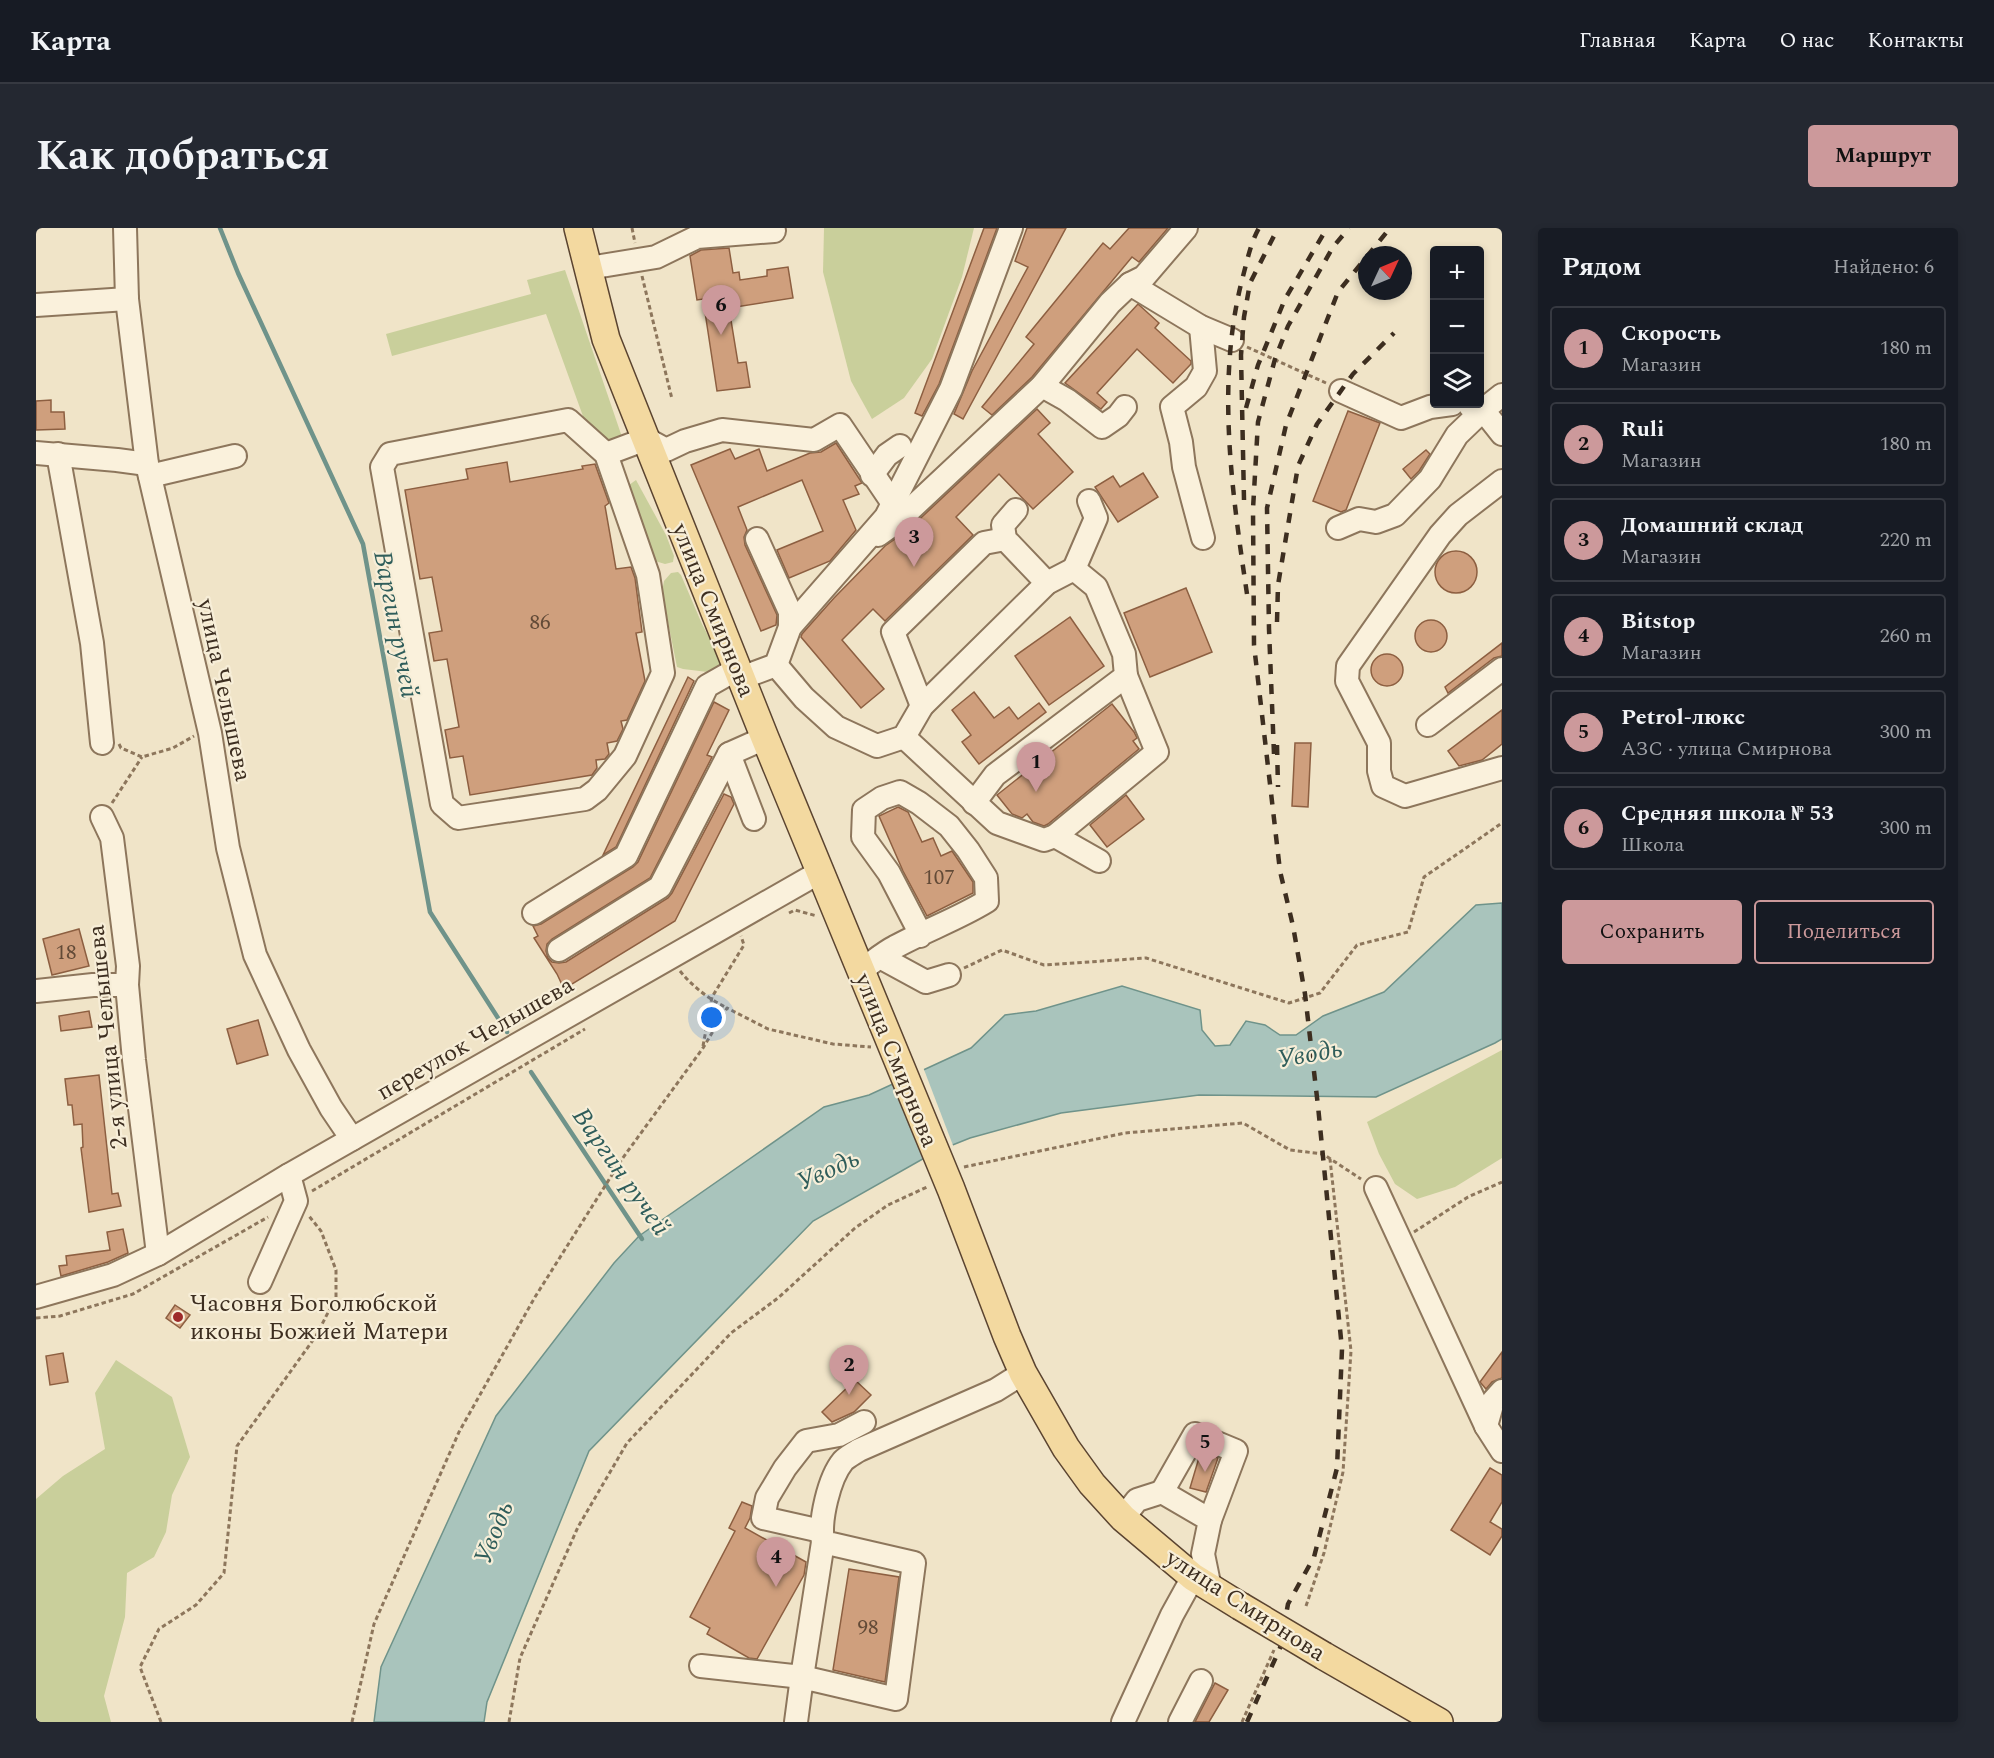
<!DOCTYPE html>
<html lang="ru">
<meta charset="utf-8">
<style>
body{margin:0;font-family:Spectral,serif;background:#242831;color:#f1f3f6}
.controls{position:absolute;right:18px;top:18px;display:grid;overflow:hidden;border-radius:6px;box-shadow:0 3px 9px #0003}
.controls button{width:54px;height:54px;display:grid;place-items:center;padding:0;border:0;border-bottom:2px solid #363941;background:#171b24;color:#f1f3f6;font:30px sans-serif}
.compass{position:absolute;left:1322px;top:18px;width:54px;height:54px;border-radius:50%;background:#171b24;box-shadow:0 3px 9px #0003;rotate:46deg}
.you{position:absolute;left:676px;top:790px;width:21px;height:21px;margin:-15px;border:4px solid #fff;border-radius:50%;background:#1a73e8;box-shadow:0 0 0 9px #1a73e833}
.badge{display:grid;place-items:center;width:39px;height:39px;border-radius:50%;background:#cc999b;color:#111;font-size:20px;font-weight:700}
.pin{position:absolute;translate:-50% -50px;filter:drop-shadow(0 2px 3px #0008)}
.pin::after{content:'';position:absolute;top:32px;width:21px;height:18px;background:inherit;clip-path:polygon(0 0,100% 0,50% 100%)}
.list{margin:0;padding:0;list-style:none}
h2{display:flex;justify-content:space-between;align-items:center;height:78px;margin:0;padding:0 24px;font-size:26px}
h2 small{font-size:20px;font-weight:400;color:#9ea1a6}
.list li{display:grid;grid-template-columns:39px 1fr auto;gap:18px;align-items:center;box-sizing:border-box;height:84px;margin:0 12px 12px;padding:0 12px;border:2px solid #363941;border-radius:6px}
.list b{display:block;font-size:22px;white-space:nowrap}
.list p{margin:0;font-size:20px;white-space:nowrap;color:#9ea1a6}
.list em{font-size:20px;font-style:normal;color:#9ea1a6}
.actions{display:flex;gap:12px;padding:18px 24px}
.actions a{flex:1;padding:14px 0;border:2px solid #cc999b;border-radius:6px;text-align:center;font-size:21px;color:#cc999b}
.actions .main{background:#cc999b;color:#111}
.icon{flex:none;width:33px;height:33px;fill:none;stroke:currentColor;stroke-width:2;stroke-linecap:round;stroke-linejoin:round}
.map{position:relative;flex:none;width:1466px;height:1494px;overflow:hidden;border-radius:6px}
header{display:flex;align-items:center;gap:36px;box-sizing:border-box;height:84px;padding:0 30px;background:#171b24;border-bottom:2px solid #363941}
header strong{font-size:28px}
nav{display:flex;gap:33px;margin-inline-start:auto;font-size:21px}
.intro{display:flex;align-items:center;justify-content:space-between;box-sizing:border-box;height:144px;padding:0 36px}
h1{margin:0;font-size:42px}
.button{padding:15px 27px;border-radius:6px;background:#cc999b;color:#111;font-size:21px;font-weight:700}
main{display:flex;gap:36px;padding:0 36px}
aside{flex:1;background:#171b24;border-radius:6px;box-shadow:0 3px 9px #0003}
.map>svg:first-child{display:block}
</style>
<header>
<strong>Карта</strong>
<nav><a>Главная</a><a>Карта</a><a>О нас</a><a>Контакты</a></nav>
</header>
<div class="intro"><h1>Как добраться</h1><a class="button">Маршрут</a></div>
<main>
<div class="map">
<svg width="1466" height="1494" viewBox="0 0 1466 1494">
<rect width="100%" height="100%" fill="#f0e4c8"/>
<g fill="#c9cf9b">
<path d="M788,0H938L926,49L896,131L868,170L836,191L815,153L787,44Z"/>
<path d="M529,42L586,209L568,215L548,191L510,86L356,128L350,106L495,66L491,52Z"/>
<path d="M600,252L630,307L638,328L637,334L629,336L619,333L590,270L593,257Z"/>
<path d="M642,344L645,347L666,396L690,442L688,446L647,441L641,439L626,364L628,353L635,345Z"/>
<path d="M1466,822V930L1419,959L1381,971L1359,956L1343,926L1331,894Z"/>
<path d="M80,1132L136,1169L154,1229L136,1267L130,1304L118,1329L91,1345L89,1389L68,1468L75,1494H0V1271L27,1248L69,1221L59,1165Z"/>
</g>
<path fill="#a9c4bc" stroke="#6f938a" stroke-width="1.5" d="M1466,675V811L1459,815L1340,869L1163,867L1025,885L934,910L899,924L777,993L553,1223L451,1474L448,1494H338L345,1439L460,1188L578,1035L603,1008L788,879L833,867L935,820L969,787L1000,783L1086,758L1164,782L1166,802L1179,818L1194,817L1210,793L1229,797L1244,807H1260L1287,788L1348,764L1440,677Z"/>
<path fill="#f0e4c8" d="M887,839L918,920L900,926L857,853Z"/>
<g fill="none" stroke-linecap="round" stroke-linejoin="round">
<g stroke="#6f938a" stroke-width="4.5">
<path d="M184,0L202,45L327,316L394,684L471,804"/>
<path d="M495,844L606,1011"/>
</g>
</g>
<g fill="#cf9f7d" stroke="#8d5f41" stroke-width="1.5">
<path d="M948,0H961L903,156L886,188L879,185Z"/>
<path d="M991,0H1030L927,191L918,186L936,143L992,39L979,33Z"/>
<path d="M1093,0H1132L1103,34L1096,29L996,149L956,187L946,179L998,116L990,109L1067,15L1074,21Z"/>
<path d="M693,20L697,45L703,44L704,52L731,48V42L752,39L757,70L693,80L702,135L710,134L714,159L681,163L667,71L661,72L654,28L665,22Z"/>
<path d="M1102,76L1123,95L1119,100L1155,133V136L1137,155L1101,121L1061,165L1071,174L1065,181L1029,155Z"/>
<path d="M15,172V184H28L29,201L0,202V173Z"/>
<path d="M1001,181L1014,195L1002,206L1037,244L997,281L963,246L920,289L937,307L849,393L837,381L806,412L848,461L825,480L765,409L766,406L798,370L849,318L872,302Z"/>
<path d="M1312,183L1344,195L1310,282L1305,284L1277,273Z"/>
<path d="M800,215L826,255L819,258L823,266L807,272L820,302L794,333L753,350L741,322L787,303L766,252L702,279L711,302L708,309L709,317L741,387L740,397L725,403L655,237L694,221L699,231L723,221L731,243L774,225L785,224Z"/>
<path d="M1390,222L1394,226L1383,243L1375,251L1367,241Z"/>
<path d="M471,234L474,254L547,241L546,238L559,236L573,275L569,278L580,341L595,339L599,350L606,404L600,405L609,453L591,492L585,493L587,501L581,513L571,515L573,526L569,531L560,532L561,540L556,547L434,567L427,528L414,530L409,502L423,499L411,431L398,433L393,405L406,403L396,349L384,351L369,262L432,251L430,241Z"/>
<path d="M1107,245L1122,269L1082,294L1059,259L1077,248L1084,259Z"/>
<circle cx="1420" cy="344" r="21"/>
<path d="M1150,360L1176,424L1114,449L1088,385Z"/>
<path d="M1034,389L1068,438L1013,477L979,428Z"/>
<circle cx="1395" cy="408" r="16"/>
<path d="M1466,415V428L1458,430L1412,465L1409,459Z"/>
<circle cx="1351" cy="442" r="16"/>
<path d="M652,449L658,453L580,619L567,627Z"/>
<path d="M938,464L958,490L973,479L982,491L1003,475L1010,484L943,536L926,514L935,507L916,482Z"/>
<path d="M678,474L693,482L671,527L676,529L614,650L516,711L511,716L510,723L512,730L516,734L523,735L530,734L632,670L636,665L688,566L695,569L698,576L639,693L528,761L521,746L498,710L502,708L497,698L505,696L597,639L602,634Z"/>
<path d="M1076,476L1098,504L1101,510L1097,513L1103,521L1012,596L1008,598L997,594L991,586L986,590L976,586L961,567Z"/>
<path d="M1466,482V516L1446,532L1423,538L1412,523Z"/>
<path d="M1259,515H1275L1272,579L1256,578Z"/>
<path d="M1090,567L1108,591L1071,619L1054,597Z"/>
<path d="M862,579L872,584L886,614L897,610L905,628L916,623L937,654V665L891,688L867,643L843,588Z"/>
<path d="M43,701L53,738L16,747L7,711Z"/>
<path d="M53,783L56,799L25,803L23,788Z"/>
<path d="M222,792L232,827L201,836L191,801Z"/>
<path d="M63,847L76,966L82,965L85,978L53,984L45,920L47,919L46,896L38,897L36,877H32L29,851Z"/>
<path d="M87,1001L92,1025L72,1034L25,1048L23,1038L31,1037L30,1028L74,1022L71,1004Z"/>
<path d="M139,1077L154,1087L144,1100L130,1090Z"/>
<path d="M1466,1124V1150L1456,1154L1450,1161L1444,1154Z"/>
<path d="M27,1125L32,1154L14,1157L10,1128Z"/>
<path d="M819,1152L835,1167L818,1184L796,1194L786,1184Z"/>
<path d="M1165,1223L1182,1230L1170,1264L1154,1260Z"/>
<path d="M1454,1240L1466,1247V1274L1454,1294L1466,1301V1308L1454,1327L1415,1302Z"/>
<path d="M706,1274L716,1278L714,1290L709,1300L770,1334L768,1347L721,1431L713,1430L671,1406L674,1400L654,1389L699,1303L693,1300Z"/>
<path d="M813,1341L863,1349L849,1454L797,1442Z"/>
<path d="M1179,1455L1192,1462L1173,1494H1159Z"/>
</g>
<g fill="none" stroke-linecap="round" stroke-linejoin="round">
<defs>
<g id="minor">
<path d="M89,0L91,71L111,236L174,505L192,620L219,727L263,822L295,880L316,911"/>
<path d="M553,40L620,29L661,9L738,3"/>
<path d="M1094,56L1108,49L1150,0"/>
<path d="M0,77L91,71"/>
<path d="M1165,99L1169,143L1160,159L1136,179L1145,214L1148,239L1167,310"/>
<path d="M1006,158L1031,172L1066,199L1082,188L1089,179"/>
<path d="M1305,163L1365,190L1394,179L1416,176"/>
<path d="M1434,178L1447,182L1466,167"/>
<path d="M532,192L570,226L612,347L627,445L589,528L561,562L549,571L422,590L406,576L346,239L354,226Z"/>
<path d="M0,225L81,232L111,236"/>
<path d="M22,226L56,415L66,515"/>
<path d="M570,226L610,211L630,222L649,213L686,202L778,212L804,197L856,274"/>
<path d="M836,247L851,227L864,218"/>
<path d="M114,248L199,228"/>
<path d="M1466,253L1422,287L1404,307L1312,438L1311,453L1343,515V543L1347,558L1369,568L1466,540"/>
<path d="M980,282L967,297L969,311L1011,355"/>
<path d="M1302,300L1323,291L1340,294L1359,287L1394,251L1421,207L1447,182L1466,206"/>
<path d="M842,307L863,292L1006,158L1074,75L1094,56L1165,99L1196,112"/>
<path d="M721,311L754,384V399"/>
<path d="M1038,341L1060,290L1053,273"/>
<path d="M740,437L768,470L800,499L841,518L868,509L886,478L1011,355L1038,341L1060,359L1088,426L1090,448L959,547L938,575"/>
<path d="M705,450L740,437L754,399L850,289L915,161L975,0"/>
<path d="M886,478L857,404L948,315L969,311"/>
<path d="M1392,497L1466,441"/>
<path d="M868,509L961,595L1008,612L1019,608L1121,524L1090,448"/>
<path d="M693,526L718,591"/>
<path d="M66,589L76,610L92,738L91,757L98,832L122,1026"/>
<path d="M1019,608L1063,633"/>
<path d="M498,685L590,628L671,458L701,441"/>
<path d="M523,722L624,659L693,526L729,510"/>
<path d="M844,729L890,754L913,747"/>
<path d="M824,743C836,735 847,725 859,719C890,702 922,691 951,673L950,650L932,622L913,598L883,575L864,564L846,570L828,582L827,609L853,645L881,699L884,708"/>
<path d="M0,763L57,757H91"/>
<path d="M1340,960L1450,1198L1466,1223"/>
<path d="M224,1054L260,973L253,947"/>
<path d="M0,1069L77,1047L122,1026L253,947L784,644"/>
<path d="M1450,1198L1457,1173L1466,1163"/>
<path d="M1126,1264L1159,1206L1200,1223L1174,1292"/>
<path d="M1087,1290L1101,1272L1126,1264L1174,1292L1167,1326L1174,1360"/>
<path d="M785,1303L727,1290L731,1270L749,1240L770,1213L803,1207L828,1194"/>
<path d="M665,1438L766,1449L787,1314"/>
<path d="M760,1494L766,1449L860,1471L878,1335L787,1314C783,1293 793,1250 807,1233C811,1229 817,1226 823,1222L960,1162L987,1145"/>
<path d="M1087,1494L1136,1387L1157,1349"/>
<path d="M1144,1494L1165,1453"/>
</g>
<g id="major">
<path d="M542,0L570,111L729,510L915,961L971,1108L987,1145L1030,1220L1056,1256L1087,1290L1157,1349L1204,1378"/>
<path d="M1288,1428L1403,1494"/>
</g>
</defs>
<use href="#minor" stroke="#8d765c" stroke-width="26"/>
<use href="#major" stroke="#5b4430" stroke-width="30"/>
<g stroke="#8d765c" stroke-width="3" stroke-dasharray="4.5 3" stroke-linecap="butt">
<path d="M596,0L599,15"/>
<path d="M606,48L636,171"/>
<path d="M1211,119L1290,155"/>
<path d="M83,516L85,520L106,529L137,520L158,508"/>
<path d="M76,575L106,529"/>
<path d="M753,685L759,682L781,688"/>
<path d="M928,740L966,722L1008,737L1110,730L1253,775L1284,765L1321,717L1372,704L1388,649L1466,595"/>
<path d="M644,743C657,759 673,771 691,780"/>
<path d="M667,818L676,769L708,717L705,708"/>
<path d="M928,939L1089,905L1207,895L1254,922L1287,926L1325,951"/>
<path d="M276,963L549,801"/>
<path d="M1378,1004L1432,969L1466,954"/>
<path d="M0,1090L24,1088L97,1066L232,989"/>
<path d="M1270,1378L1288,1325L1307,1244L1315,1123L1294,931"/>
<path d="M125,1494L104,1439L123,1401L160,1377L188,1345L201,1218L280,1108L300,1069V1042L285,1003L273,988"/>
<path d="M316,1494L338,1396L423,1204L499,1069L586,931L667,820L691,780L732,801L797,816L835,819"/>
<path d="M473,1494L484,1430L542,1299L591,1215L695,1105L742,1070L819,1000L852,977L891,959"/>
<path d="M1206,1494L1238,1422"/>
</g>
<use href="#minor" stroke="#faf1dc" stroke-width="22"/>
<use href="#major" stroke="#f3d9a0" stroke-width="27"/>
<g stroke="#3d2e20" stroke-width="4.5" stroke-dasharray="10 10" stroke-linecap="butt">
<path d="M1210,180L1222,137L1249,71L1291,0"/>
<path d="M1208,272L1205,127L1208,89L1214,55L1242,0"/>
<path d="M1211,366C1196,264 1180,154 1206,52C1211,34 1214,16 1223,0"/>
<path d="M1241,394L1242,357L1262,238L1281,196L1317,146L1358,105"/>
<path d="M1241,517L1242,559"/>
<path d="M1238,526L1233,401L1231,280L1250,197L1302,64L1354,0"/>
<path d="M1211,1494L1244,1420L1252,1376L1278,1329L1301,1240L1306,1121L1282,878L1269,766L1257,698L1244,643L1218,417L1217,281L1222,194L1239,131L1252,98L1297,19L1313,0"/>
</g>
<defs>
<path id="major-bridge" d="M1204,1378L1288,1428"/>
</defs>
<use href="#major-bridge" stroke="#5b4430" stroke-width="30" stroke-linecap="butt"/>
<use href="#major-bridge" stroke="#f3d9a0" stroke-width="27"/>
</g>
<circle fill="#9e2a2b" stroke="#f7eed8" stroke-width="2" cx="142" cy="1089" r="6"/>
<g text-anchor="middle" stroke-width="4.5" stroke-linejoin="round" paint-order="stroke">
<g font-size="21" fill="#624a37">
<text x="504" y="401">86</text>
<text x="903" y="656">107</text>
<text x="30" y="731">18</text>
<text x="832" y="1406">98</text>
</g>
<g font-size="24" fill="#3d2e20" stroke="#f7eed8">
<text transform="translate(678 382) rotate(68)" y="8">улица Смирнова</text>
<text transform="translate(189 462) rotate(78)" y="8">улица Челышева</text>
<text transform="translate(71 809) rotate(-96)" y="8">2-я улица Челышева</text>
<text transform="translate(439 810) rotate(-30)" y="8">переулок Челышева</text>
<text transform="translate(861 832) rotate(68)" y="8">улица Смирнова</text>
<text transform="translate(1210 1377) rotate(33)" y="8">улица Смирнова</text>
</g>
<g font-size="24" fill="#3d2e20" stroke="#f7eed8" text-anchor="start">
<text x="154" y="1083">Часовня Боголюбской<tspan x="154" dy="28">иконы Божией Матери</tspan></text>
</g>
<g font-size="26" font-style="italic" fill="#2f5d5a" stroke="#f7eed8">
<text transform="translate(361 396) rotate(79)" y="9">Варгин ручей</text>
<text transform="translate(1274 825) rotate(-10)" y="9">Уводь</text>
<text transform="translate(792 941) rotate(-24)" y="9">Уводь</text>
<text transform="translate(586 943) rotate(55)" y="9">Варгин ручей</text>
<text transform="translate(457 1304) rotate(-68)" y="9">Уводь</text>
</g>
</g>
</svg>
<div class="controls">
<button>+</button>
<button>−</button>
<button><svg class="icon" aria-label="layers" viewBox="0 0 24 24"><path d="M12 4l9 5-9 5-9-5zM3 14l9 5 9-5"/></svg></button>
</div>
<svg class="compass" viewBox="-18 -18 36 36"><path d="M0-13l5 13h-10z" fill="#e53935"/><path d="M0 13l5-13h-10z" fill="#9ea1a6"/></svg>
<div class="you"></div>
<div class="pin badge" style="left:1000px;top:564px">1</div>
<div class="pin badge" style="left:813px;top:1167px">2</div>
<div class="pin badge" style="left:878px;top:339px">3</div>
<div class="pin badge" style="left:740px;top:1359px">4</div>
<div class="pin badge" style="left:1169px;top:1244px">5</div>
<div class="pin badge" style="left:685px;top:107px">6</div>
</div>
<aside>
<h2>Рядом<small>Найдено: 6</small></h2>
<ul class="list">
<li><span class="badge">1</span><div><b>Скорость</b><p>Магазин</p></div><em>180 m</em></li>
<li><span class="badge">2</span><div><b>Ruli</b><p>Магазин</p></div><em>180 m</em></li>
<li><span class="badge">3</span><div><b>Домашний склад</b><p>Магазин</p></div><em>220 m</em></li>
<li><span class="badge">4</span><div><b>Bitstop</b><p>Магазин</p></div><em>260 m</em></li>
<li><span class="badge">5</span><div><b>Petrol-люкс</b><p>АЗС · улица Смирнова</p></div><em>300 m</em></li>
<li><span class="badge">6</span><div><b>Средняя школа № 53</b><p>Школа</p></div><em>300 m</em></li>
</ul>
<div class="actions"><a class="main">Сохранить</a><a>Поделиться</a></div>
</aside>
</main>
